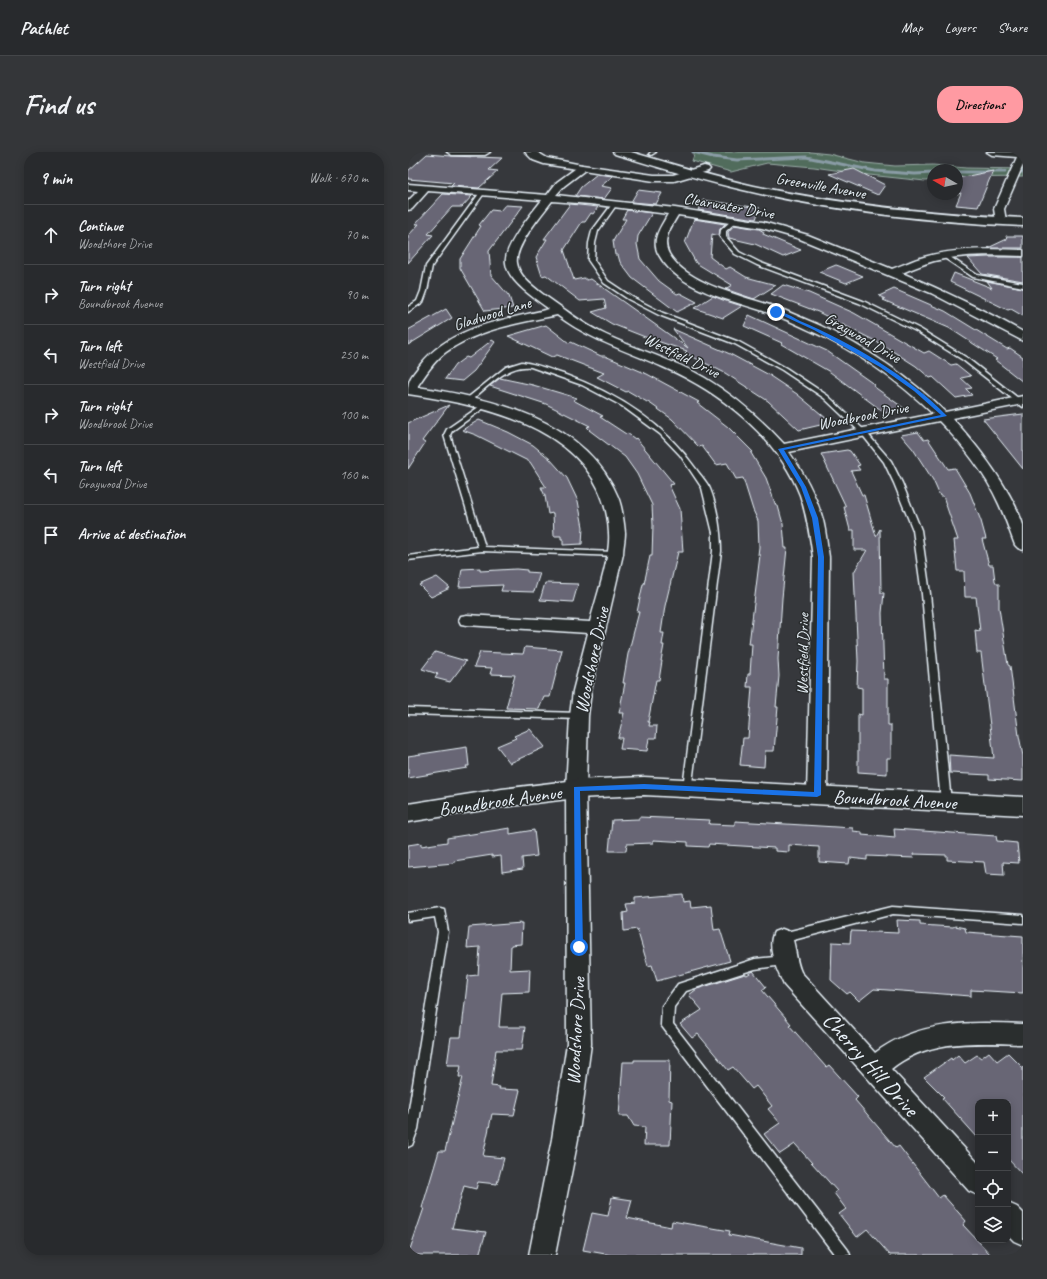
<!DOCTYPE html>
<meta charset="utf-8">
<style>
body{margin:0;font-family:Caveat,sans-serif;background:#343639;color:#f1f3f6}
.controls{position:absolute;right:12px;bottom:12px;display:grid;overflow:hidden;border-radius:8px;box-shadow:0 2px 10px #0003}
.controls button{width:36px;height:36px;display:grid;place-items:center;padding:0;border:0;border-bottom:1px solid #444649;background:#282a2d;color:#f1f3f6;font:20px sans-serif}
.compass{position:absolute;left:519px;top:12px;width:36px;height:36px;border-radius:50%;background:#282a2d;box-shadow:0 2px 10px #0003;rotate:279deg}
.stop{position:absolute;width:12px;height:12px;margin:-9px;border:3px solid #1a73e8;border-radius:50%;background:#fff}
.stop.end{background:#1a73e8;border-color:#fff;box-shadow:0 1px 4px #0008}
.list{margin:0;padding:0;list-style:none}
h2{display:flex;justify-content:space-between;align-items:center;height:52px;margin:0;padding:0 16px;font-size:17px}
h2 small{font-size:13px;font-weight:400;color:#a5a7aa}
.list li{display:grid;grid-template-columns:26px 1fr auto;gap:12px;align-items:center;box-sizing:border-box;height:60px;padding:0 16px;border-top:1px solid #444649}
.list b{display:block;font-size:15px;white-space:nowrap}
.list p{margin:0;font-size:13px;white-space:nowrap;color:#a5a7aa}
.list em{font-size:13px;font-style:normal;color:#a5a7aa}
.icon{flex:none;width:22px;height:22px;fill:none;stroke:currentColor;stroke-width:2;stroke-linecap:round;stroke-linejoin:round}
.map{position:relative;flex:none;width:615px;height:1103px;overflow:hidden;border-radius:16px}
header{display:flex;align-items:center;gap:24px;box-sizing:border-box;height:56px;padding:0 20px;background:#282a2d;border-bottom:1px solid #444649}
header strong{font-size:19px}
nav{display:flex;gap:22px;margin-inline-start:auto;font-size:14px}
.intro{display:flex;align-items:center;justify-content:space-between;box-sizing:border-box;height:96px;padding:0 24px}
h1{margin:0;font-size:28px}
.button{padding:10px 18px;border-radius:16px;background:#ff9aa2;color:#111;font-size:14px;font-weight:700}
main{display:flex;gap:24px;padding:0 24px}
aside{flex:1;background:#282a2d;border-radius:16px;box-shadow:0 2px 10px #0003}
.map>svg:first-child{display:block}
</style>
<header>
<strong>Pathlet</strong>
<nav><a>Map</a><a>Layers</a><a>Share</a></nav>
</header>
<div class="intro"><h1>Find us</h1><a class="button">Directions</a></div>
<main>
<aside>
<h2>9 min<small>Walk · 670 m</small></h2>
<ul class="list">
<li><svg class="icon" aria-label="ahead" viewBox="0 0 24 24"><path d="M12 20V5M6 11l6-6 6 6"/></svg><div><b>Continue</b><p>Woodshore Drive</p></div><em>70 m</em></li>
<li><svg class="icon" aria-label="right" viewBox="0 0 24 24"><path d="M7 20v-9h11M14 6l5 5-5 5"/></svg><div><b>Turn right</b><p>Boundbrook Avenue</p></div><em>90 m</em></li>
<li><svg class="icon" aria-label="left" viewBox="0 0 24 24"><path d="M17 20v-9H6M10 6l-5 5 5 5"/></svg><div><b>Turn left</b><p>Westfield Drive</p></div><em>250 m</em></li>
<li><svg class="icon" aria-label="right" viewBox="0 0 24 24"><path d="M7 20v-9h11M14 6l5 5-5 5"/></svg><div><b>Turn right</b><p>Woodbrook Drive</p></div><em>100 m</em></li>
<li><svg class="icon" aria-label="left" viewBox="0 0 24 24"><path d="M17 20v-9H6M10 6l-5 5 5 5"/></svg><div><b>Turn left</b><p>Graywood Drive</p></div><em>160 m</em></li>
<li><svg class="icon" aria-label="arrive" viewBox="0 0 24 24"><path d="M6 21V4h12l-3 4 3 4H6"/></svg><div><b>Arrive at destination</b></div></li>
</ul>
</aside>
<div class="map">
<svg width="615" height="1103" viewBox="0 0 615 1103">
<rect width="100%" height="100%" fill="#36383c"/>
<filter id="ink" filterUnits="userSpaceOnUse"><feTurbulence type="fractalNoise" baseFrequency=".025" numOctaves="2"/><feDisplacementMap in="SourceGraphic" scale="8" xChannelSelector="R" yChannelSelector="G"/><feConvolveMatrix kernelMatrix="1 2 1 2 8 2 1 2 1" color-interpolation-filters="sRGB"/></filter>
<g filter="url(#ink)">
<path fill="#516c5b" stroke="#9caeaa" d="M287,0H402L421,2L457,11L487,14L525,13L558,16L615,17V25L549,26V18H525V28L517,29L461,23L406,15L359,11L323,20L284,9Z"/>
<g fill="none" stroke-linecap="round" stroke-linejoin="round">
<g stroke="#8a9ca6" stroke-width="3">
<path d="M285,0L305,5L329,8L398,5L467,19L507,22L525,21"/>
<path d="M549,20H597"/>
<path d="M612,20H615"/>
</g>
</g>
<g fill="#686675" stroke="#e8f1f8">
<path d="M19,2L44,4L94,6L81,18L90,19L71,36L43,34L46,31L0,27V19Z"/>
<path d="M446,17L477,33L470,43L421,22Z"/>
<path d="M585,19L570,55L548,53L553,41L549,42L550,26Z"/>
<path d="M189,22L205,24L193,34L204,36L196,47L167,44L173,35Z"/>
<path d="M230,38L254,41L248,52L223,50Z"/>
<path d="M35,42L64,44L54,55H44L20,82L25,83L0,111V84L11,72H7Z"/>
<path d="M295,48L352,56L348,67L290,58Z"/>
<path d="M162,52L190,55L185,62L183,61L177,70H174L156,98L166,128L176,126L179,128L183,127L280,196L265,177L322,202L363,224H362L389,242L419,267H417L421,271L391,278L360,249L317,221L277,201L279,199L237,185L204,172L184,160L198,156L196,147L172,149L138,123L134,124L128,105L139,87H136Z"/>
<path d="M97,53L115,54L81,99L83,123L101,144L105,156L77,159L52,116V107L73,74L71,73L83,58L92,59Z"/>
<path d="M219,58L244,61L230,84L229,92L232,107L251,129L269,142L272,141L289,150L269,160L224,126L212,110L210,103H207L205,89L218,67H214Z"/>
<path d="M286,67L317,72L312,77L311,84L304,82L302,105L318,117L322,115L338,125L368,133L346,147L317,137L324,133L288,111L277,91Z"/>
<path d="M326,73L351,77L356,80L355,82L393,98L375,105L347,92L321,86L320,80Z"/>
<path d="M598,84H615V96H580L599,87Z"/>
<path d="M581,105H615V129L574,122L560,106Z"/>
<path d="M428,113L431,114L455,124L438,131L411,120Z"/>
<path d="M546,121L584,136L579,129L615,136V164L603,157L600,158L542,130Z"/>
<path d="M375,133L401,141L446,161L516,201L521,199L543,213L548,212L563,224L553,226L564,236L558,237L564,243L548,246L525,225L522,226L508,214L475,193L410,160L363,142Z"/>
<path d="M486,137L537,159L599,197L602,196L615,205V230L587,208L589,207L541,176L475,148L477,147L471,144Z"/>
<path d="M305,144L315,148L334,154L315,166L286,156Z"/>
<path d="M38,157L44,166L0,193V178Z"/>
<path d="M341,163L419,199L467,233L465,234L497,257L477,261L422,220L373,192L374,191L336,174Z"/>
<path d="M138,173L161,191L163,190L193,204H197L239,222L291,250L289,251L320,275L345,300L343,301L358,326L368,354H370L375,372L377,396H379L374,446L370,507L371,524L368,555H370L366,599H357L356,615L332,613L335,586H340L344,535H339L340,522H342L344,492H341L352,403H350L351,395L350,369L345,358L335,326L328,327L319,311L308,313L294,294L291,295L264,267L240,250H239L220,239L218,240L189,225L196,221L149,203L144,205L100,184Z"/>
<path d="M84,188L87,190L66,219L54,229L37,227L47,213L58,205L61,206Z"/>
<path d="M92,226L125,233L169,246L165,248L195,264L192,265L218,282L219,281L227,287L228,286L266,332L261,333L272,357L275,400H270L257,454L253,481H256L254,493H256L253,509H254L251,528H248L240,570H242L241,574H249L248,586H241L239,599L212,597L214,586H210L216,561H211L217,531H215L220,502L231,460H229L235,432H236L242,404H244L245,373L244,353L229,322L217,305L181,278H182L179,275L182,274L138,252L82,234Z"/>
<path d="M41,253L14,289L17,291L0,317V271Z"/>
<path d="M615,262V317L575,267Z"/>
<path d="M71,268L100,280L125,293L142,307L159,326L170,349L175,375L174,392L155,393V387H153V384H146L145,361L140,362L137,344L133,335H138L122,310L68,283L54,278Z"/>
<path d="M510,280L516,288L520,287L540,317L547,316L562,341L573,369L578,387H574L581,413H585L587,429L589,432H591V456L600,513L602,514L611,584L615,604V629L581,627V623L542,621L541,603L586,606L573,501H569L567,478L572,479L568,445H557L556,419H549L546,388H550L535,344H532L525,328L505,297L493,283Z"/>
<path d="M439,298L442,299L452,313L449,314L452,318L443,319L454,343H456L468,384L472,377L473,441H476L474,461L476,527H480V573H483V606H479V622L450,620V562L454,563V536L449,535L450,509L446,420L459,398H446V378H442L436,355H438L413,302Z"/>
<path d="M72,416V419L108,417L119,418V420L132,421L126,440L93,439L95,433L51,435L54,417Z"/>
<path d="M29,425L42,436L23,445L11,433Z"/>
<path d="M137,431L170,432L165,450L132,448Z"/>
<path d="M117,495L154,498L142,545H136L131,557L98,556L107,523L82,522L84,516L66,515L72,500L115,502Z"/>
<path d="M27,500L58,509L42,530L27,526L30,522L14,517Z"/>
<path d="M122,577L137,595L102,611L89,594L108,586L106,584Z"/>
<path d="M59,595L61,614H58L59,616L0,626V604Z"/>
<path d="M231,665L302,668L301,672L327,673V669L445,676V679L454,680V683L487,686L486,677L588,684L589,689L609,691L611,711L595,710L596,723L578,722L576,710L539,708V703L505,702L506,706L459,704V708L442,706L441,712L411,710V695L381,693V700L367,699V696L301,692L300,695L280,694V690L245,688V691L219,692L218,699H201L204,668L231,667Z"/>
<path d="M102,676V682L126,678L129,704L114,706L115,717L94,720L93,704L84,705V703L46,709V711L0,715V693L13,691V694L39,690V686Z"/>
<path d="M274,742L275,750L282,749L283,755L303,753L306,778L312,777L322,809L249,829L244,813L240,814L229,777L216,779L215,761L220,760L218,752L227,751V746Z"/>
<path d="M489,768L512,769V773L545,775L547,774L557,776L558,780L615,784V841L563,838V844L466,837L451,849L442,840L439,842L423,828L424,790L442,791L443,779L490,781Z"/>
<path d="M114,771L113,792L103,793L102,818L122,817L121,840L94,841L91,875H117L114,898H88L83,934L92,935L91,937L112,938L106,963L84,962L75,1004L96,1006L89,1032L70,1030L68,1037L56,1034L44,1076L78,1080L71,1103H0L16,1056H14L31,999H37L55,925H51L53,913H39L43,885H53L60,824L70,823L72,795L59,796L61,775Z"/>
<path d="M345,819L358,835L354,838L383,872L381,873L418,915L421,913L450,945L447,948L488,996L491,994L531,1046L535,1043L558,1069L555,1073L583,1103H482L459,1077L449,1085L431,1062L438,1057L426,1041L429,1039L387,992L372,1002L356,982L372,971L360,957L364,954L348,934L344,937L325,915L320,918L290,882L284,886L272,872L294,858L281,843L289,837L337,822L339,823Z"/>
<path d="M581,900L589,909L600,901L615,916V1023L600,1007V950H570V986L534,946L536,945L516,925L543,906L544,908L550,903L557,911L569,903L573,906Z"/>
<path d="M226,908H262L261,948L264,949L262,993H236L237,975L226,974L220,964H211L215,910H226Z"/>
<path d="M204,1045L224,1048L219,1066L263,1075L264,1069L322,1079L321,1083L393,1096V1103H203L175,1098L184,1061L200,1064Z"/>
</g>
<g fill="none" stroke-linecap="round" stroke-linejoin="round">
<defs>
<g id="service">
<path d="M243,0H248L243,3L241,2Z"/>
<path d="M73,39L77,40L24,114L19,139L15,150L0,160V155L9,149L13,139L18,114Z"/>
<path d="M205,51L209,52L190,79L187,91L186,108L200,129L224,145L255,161L331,190L378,216L420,244L457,279L483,309L494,331L513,378L522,442L543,650L541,653H535L533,650L514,442L505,378L486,331L476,310L453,281L416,246L374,218L327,192L251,163L220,147L196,131L180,108L181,91L184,79Z"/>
<path d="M325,67L330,68L318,79V85L331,100L353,111L455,149L512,177L559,206L615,250V255L555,208L508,179L451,151L349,113L327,102L312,85L313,78Z"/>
<path d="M535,103H539L569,123L615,131V135L565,125L535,105Z"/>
<path d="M114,210C128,212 141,217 155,222C208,241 255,270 288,317C292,323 299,330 302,337C309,354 313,380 313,399L283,639H277L275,636L305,399V381L294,336L272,303L252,282L214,254L174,233L123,215C99,212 80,235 62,249L57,248L98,215Z"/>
<path d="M78,250L81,252L80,253L44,279L42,283L77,395L207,400L211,402L210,404L74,399L0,408V404L70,395L36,283L39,277Z"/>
<path d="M0,556L171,561L176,564L171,567L0,562Z"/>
<path d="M485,754L615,763V771L485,762L374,791L370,789L369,786L370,783L374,781Z"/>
<path d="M32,756L36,757L40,780L10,977L4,993L0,995V963L30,780L27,765L0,769V761Z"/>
<path d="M377,804L381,806L383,809L381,812L347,817L278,839L266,855L265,872L440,1098L442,1103H427L253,873L254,854L270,832L347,807Z"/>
</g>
<g id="minor">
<path d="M39,0H82L77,3H44Z"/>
<path d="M579,0H615V13L596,57L598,69L593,72L588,69L586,57L609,5L584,3Z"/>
<path d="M174,13L179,16L177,18L156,34L148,43L267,56L355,70L400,83L484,117C495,113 505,108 516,105C548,96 582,97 615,98V104C585,103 555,102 526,109C515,112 504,117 494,121C536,139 576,158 615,180V189L523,141L392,87L354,76L270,63C263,75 253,88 261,102C279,133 339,145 371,156C385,162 399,168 413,174C458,196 501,224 537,260L615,244V252L544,266C568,291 605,340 615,373C615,380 615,390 615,398L610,396L607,393C602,380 597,365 591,352C577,321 555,293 531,269L381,300C396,321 408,343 415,368C418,380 419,393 421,405L419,643L416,648L409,650L402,648L399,643L405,405C402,384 399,363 392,343C369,284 311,239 255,215C217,198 182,188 149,163C112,171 69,177 38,200C26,209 17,223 9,235C83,246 178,267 210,345C214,355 216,370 217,381C217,388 215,395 215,402L183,539L180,564L178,637L183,892L170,987L147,1103H121L144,987L159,892L158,637L162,564L165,539L180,481L59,473L53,472L51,468L53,464L59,463L182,470C188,446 203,404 201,381C196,279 82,254 0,242C0,226 3,225 13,212C43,174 97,168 141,157C128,147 100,130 98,111C95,95 124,61 134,48L20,39L4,57L0,58V49L10,39L0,38V32L139,43L149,30L171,14ZM144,49L182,52L260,62C253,75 242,88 251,103C271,139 325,148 361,161C375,166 389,172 403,179C447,199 490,228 525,262L376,292C352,266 327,244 297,226C265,207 228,198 194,181C173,171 155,156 136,143C126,135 111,125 109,111C106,95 134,62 144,49Z"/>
<path d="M374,777L382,780C388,792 387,807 393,820L467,901C510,868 564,870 615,872V892C568,891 522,886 483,917L570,1011V1043L561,1039L376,833C369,818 358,796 366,780Z"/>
<path d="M600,1051L609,1055L615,1061V1093L606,1089L600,1083Z"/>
</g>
<g id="tertiary">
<path d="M117,0H129L139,6L174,13L246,23H265L296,14L300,15L302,17L300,19L266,29H246L136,12L125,8Z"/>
<path d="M236,625L615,645V663L236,643L168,646L94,655L0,670V652L94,637L168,628Z"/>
</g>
<path id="secondary" d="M205,0H223C264,12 305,25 346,34C435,53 524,62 615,66V74C524,70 433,60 344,40C298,30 253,16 207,2Z"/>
</defs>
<use href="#service" stroke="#e8f1f8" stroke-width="3"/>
<use href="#minor" stroke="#e8f1f8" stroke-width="3"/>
<use href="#tertiary" stroke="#e8f1f8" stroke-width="3"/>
<use href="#secondary" stroke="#e8f1f8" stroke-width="3"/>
<use href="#service" fill="#2a2d2e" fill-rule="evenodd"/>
<use href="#minor" fill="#2a2d2e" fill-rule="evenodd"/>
<use href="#tertiary" fill="#2a2d2e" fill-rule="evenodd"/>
<use href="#secondary" fill="#2a2d2e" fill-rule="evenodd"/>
</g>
</g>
<path fill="#1a73e8" d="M367,159C375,159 385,165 392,169C442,190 502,225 539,264L376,298L398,335L410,366L416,405L413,643L409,645L236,637L172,639L175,795L171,798L167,795L166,635L236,632L406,640L410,405L404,366L393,335L370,297L533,263L506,239L472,215L406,178L367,160Z"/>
<g text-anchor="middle" stroke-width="3" stroke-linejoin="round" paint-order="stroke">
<g font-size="16" fill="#e8f1f8" stroke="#2a2d2e">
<text transform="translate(413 33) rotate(10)" y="6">Greenville Avenue</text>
<text transform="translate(321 53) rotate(10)" y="6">Clearwater Drive</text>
<text transform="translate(84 161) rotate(-17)" y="6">Gladwood Lane</text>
<text transform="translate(455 185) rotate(30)" y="6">Graywood Drive</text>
<text transform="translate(274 203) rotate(26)" y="6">Westfield Drive</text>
<text transform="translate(455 263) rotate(-11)" y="6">Woodbrook Drive</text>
<text transform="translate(394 502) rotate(-89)" y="6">Westfield Drive</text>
</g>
<g font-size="19" fill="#e8f1f8" stroke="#2a2d2e">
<text transform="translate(183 508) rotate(-78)" y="7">Woodshore Drive</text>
<text transform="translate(487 647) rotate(3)" y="7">Boundbrook Avenue</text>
<text transform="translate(92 648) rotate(-8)" y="7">Boundbrook Avenue</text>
<text transform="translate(167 879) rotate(-87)" y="7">Woodshore Drive</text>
</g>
<g font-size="23" fill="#e8f1f8" stroke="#2a2d2e">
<text transform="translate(463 912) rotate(48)" y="8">Cherry Hill Drive</text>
</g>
</g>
</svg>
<div class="controls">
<button>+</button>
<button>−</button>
<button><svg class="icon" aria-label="locate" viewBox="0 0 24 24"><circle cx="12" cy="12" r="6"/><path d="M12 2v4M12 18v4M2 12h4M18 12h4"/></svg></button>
<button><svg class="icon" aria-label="layers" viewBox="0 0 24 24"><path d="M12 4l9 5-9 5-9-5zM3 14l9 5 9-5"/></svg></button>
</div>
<svg class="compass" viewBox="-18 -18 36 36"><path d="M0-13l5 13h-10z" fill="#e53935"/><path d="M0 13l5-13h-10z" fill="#a5a7aa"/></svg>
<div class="stop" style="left:171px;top:795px"></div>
<div class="stop end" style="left:368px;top:160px"></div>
</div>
</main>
